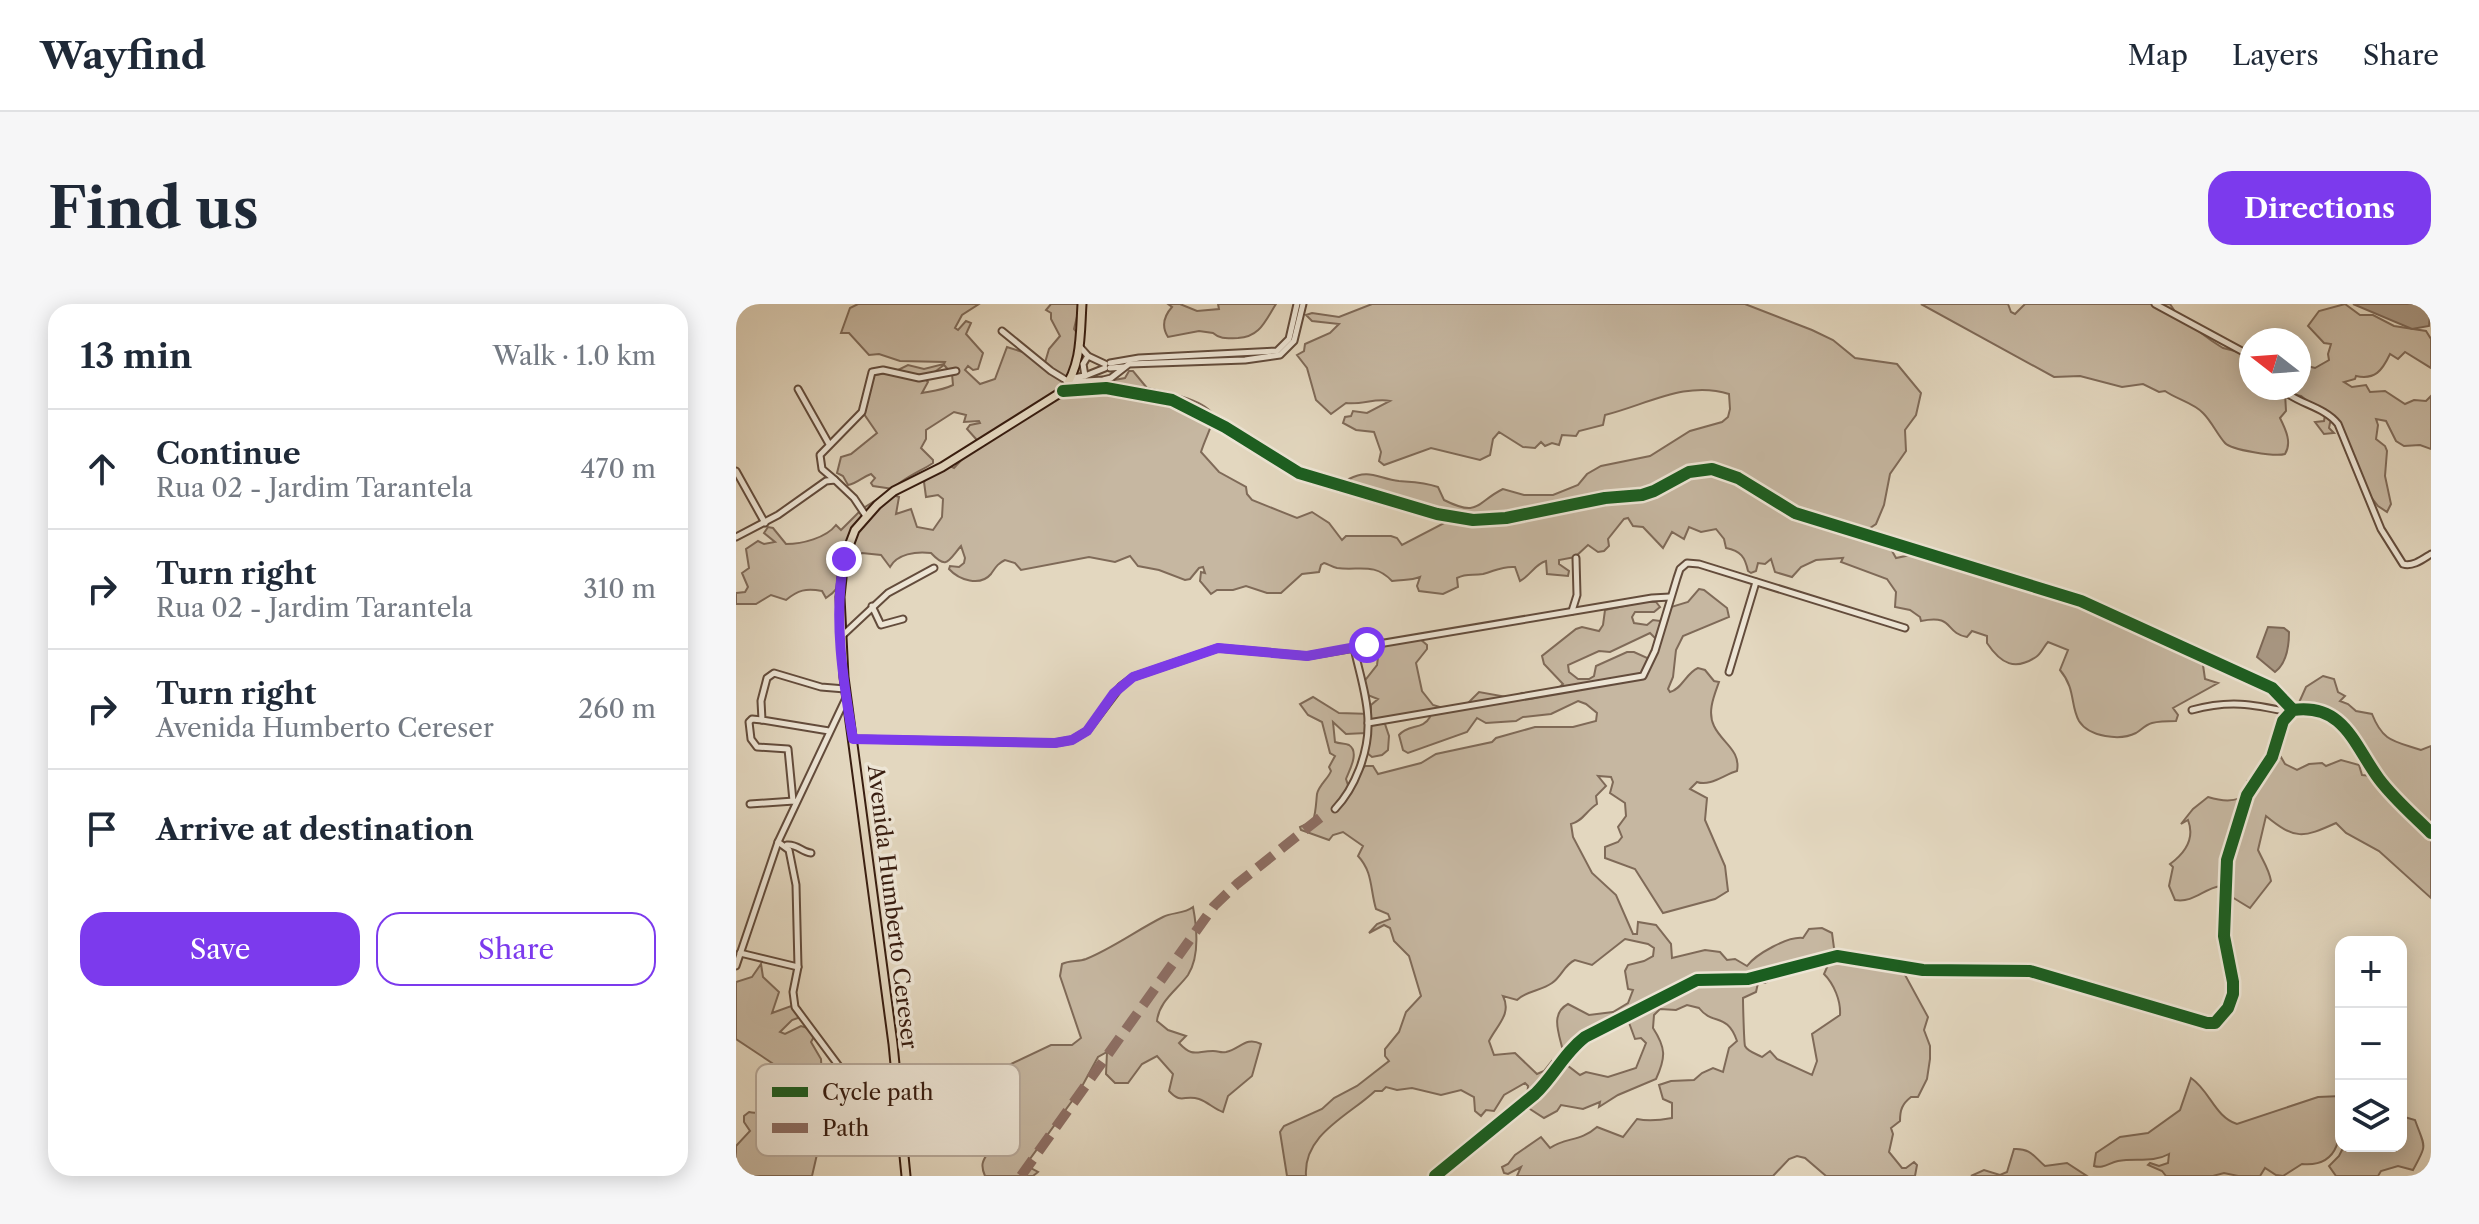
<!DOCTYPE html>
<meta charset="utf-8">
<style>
body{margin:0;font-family:"Libre Caslon Text",serif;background:#f6f6f7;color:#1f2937}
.controls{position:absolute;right:24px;bottom:24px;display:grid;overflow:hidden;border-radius:16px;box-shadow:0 4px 20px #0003}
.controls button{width:72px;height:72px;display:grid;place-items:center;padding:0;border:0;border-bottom:2px solid #e0e1e3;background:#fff;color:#1f2937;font:40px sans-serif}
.compass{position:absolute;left:1503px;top:24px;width:72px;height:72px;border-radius:50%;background:#fff;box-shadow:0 4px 20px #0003;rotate:287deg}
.stop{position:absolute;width:24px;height:24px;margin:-18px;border:6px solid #7c3aed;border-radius:50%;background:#fff}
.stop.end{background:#7c3aed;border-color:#fff;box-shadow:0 2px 8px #0008}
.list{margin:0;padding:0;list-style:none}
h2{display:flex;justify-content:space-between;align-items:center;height:104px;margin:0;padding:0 32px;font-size:34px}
h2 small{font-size:26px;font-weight:400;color:#747a83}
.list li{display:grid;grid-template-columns:52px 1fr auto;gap:24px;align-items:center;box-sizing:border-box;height:120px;padding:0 32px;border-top:2px solid #e0e1e3}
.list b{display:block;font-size:30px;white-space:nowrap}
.list p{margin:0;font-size:26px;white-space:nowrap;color:#747a83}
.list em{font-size:26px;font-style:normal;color:#747a83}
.actions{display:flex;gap:16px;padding:24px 32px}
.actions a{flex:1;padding:18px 0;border:2px solid #7c3aed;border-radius:24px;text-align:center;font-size:28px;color:#7c3aed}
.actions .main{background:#7c3aed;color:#fff}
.icon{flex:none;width:44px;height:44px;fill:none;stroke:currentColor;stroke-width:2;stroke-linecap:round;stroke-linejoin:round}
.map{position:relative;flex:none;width:1695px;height:872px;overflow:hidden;border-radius:24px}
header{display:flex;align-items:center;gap:48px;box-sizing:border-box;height:112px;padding:0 40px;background:#fff;border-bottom:2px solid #e0e1e3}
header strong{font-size:38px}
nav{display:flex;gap:44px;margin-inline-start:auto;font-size:28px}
.intro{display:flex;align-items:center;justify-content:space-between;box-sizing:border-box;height:192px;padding:0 48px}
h1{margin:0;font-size:56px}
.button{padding:20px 36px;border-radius:24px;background:#7c3aed;color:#fff;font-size:28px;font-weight:700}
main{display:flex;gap:48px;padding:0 48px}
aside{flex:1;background:#fff;border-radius:24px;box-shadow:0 4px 20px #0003}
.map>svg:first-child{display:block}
</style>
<header>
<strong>Wayfind</strong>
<nav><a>Map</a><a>Layers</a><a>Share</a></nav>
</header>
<div class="intro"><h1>Find us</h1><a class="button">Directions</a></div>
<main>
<aside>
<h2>13 min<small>Walk · 1.0 km</small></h2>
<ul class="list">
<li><svg class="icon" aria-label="ahead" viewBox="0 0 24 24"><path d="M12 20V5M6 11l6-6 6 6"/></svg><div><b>Continue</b><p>Rua 02 - Jardim Tarantela</p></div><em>470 m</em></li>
<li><svg class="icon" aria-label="right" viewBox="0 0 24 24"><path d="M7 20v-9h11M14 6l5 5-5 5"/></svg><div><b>Turn right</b><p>Rua 02 - Jardim Tarantela</p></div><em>310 m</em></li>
<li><svg class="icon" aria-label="right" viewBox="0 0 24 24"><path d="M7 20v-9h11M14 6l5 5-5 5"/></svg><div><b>Turn right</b><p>Avenida Humberto Cereser</p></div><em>260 m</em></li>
<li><svg class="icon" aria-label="arrive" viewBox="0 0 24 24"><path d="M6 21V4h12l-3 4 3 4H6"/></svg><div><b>Arrive at destination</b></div></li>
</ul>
<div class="actions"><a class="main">Save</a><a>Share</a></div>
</aside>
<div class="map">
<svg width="1695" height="872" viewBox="0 0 1695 872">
<rect width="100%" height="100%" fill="#e3d7bf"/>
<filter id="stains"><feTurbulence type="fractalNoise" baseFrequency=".0025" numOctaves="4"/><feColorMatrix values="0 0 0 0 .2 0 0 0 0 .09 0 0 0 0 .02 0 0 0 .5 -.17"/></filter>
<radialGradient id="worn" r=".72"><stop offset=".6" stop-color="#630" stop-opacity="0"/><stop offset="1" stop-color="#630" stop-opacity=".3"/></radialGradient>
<g fill="#c6b7a1" stroke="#7f6a58" stroke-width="2" fill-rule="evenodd">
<path d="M122,0H243L226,11L219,24L222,26L230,17L235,19L230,30L247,49L242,65L237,66L232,62L229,66L244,80L259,75L271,43L299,52L308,62L313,45L324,32L315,15V9L310,6L315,0H344L338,25L341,29C340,57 333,73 318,96L355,80L389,74L393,67H397L411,84C429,88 469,95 478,112C475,125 469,135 465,148L483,168L510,183L511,190L516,196L561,214L576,208L593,219L606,236L610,232H655L661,234L666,241L710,218L761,220L758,213C717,217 641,206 613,175C633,164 643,175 663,177C677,178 688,178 702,183L708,196C744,214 740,198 767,185L788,191H817L842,181L851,170L865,162L914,152L954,127L986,118L992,113L994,105L993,90C950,76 910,101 869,111L867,121L843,127L840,132L826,131L823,141L816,139L809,142L805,138L799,144L787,143L763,128L757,135L754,151L744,156L695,144L648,161L643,157L645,148L638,128L620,126L607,119L609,113L615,112L617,107L631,109L654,97C639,94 626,101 610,99L595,110L580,96L571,64L561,51L568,47L569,40L594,29L603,20L576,17L570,11L576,9L603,13L636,0H1009L1076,26L1097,36L1119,54L1161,60L1185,89L1180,111L1169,126L1170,147L1154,170L1148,201L1140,220L1131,226L1103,224L1142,235L1138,236L1139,240L1155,245L1160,254L1179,250L1192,251L1373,307L1371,303L1399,317V322L1414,334L1464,357L1467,361L1469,375L1482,379L1437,404L1442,411L1440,417C1432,417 1424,417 1416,419C1409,421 1405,426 1400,429C1384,437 1353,433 1343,417C1334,401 1340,385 1324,366L1332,346L1312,338C1308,342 1305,350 1300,353C1279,367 1265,360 1251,339V332L1236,327L1231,333C1208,329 1219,310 1185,317L1184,313L1174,306L1159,303L1160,288L1151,275L1105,258L1107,254L1080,256L1065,263L1056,273L1039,268L1035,255L1029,260L1022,259L1020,267L1015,269L1012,267C1009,253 1005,247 990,244L988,235L980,225L965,228L953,223L948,235L936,228L927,244L907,223L897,222L892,214L888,215L872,235L873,242L868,247L862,248L852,241L839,253L823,256V260L833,267L832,272L811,270L810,257C799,260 794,272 784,277L779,263C765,262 759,267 747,270C737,272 731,269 721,274L722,283L707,290L683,287L681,282L684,273C674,277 667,275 656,277C638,258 623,267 601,264C596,263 592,260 588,259L585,261L583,268L566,270L545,289H531L510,282L497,286H481L475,290L464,277L465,268L469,269L467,263L463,264L454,275L449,276L423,266L402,262L394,252L379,258L353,253L285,266L279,259L269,256C261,260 260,263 255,270C244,283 223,276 213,265L214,262L223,263L228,259L229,254L225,242C212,257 211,266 195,249C180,247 161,250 154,263L145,251L126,249C106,261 111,281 90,294L86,287C70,284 62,286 50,296L35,291L20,300H0V289L9,288L12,283L6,269L13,264L10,245L22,237L28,240L39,238L28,229L32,223L37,224L50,240C66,240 90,234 100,221L105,226L126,205L151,189L163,193L160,210L175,205L181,223L197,226L206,213L207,195L202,191L190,193L188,178L195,169L212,161L218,164L240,140V135L231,125L234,121L244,119L243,117L228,118L230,111L218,108L190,126V135L185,144L197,156V159C185,167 165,175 157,185L137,182L135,179L139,174L135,170C126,173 122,179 112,181L107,172L101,169L105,153L115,150L141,129L128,110L138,71L158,68L172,61L188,65L208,60L209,58L164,57L143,50L133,51L113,29H105L114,4ZM208,61L216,70L217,81C207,86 197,87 186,89L192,78L189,75Z"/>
<path d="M432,0H444L461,7L483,5L482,0H540C529,17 524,33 502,34C492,34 485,36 477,29L463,27L432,33C425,22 428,12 436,3Z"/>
<path d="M1185,0H1272L1275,8L1279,10L1289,0H1434L1442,12L1476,37L1487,44L1507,49L1515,58V84H1563V60L1579,64L1593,56L1592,50L1595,40L1588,39L1572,22L1583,7L1609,0L1624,11H1637L1658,22L1690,27L1695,35V64L1669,48L1662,55L1654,50C1646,67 1639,76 1620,72L1619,75L1608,78L1616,83L1630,81L1634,88L1649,87L1669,100L1678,96L1690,97L1695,92V145L1684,141L1668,142L1660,137L1650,117L1640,115L1642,121L1640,135L1649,142L1651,147L1649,172L1655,200L1651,208L1642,202L1635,193L1603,118L1599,116L1594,119L1593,124L1598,129L1588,130L1579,118L1588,117L1589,111L1565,92L1549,89L1550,107L1544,114C1550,126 1556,139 1549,150C1540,153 1495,146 1489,139C1481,130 1476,118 1467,109C1458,99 1440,95 1429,87L1423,88L1407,80L1386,83L1344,72L1318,73Z"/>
<path d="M963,285L968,286L991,304L993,313L947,332L940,346L937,373L932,385L934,388C946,385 950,369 962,364L969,366L978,377L983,378C978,392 971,408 978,422C986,439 1005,446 1001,467C989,470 974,483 961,478L954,485L971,494L969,516L989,562L992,587L979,595L927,609L899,565L869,554V543L882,538L886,533L882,523L890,512L889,499L874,489L877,478L875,473L862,472L870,482L860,492L861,500C851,506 846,518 835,520L837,533L856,569L880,591L897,630H901L902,618L920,621L935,640L936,654L969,646L984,648L991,656L999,655L1011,662C1020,650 1052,632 1067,634L1073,625L1086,624L1096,629L1098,644C1108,653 1117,651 1129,649L1139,659L1168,669L1192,713L1188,726L1194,742V755L1191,775L1182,793H1175C1166,800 1164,806 1164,817L1155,824L1157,830L1153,848L1166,864H1170L1178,858L1181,861L1179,872H1090L1069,854L1061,852L1053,855L1037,872H781L785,863L772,870L768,869L766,863L772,860L779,851L805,833L814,844C830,833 844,838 861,823L887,833L901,815C911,817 925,816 936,814V799L927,795L923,781L935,777L958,776L966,769L977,764L987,768L993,744L1001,737C991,708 977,722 963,704L951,701L940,706L924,705L918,711L917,724C930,744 930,753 920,775L882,791L863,803L864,798L847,805L825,801L821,807L808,814L794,805L795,798L791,795L792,782L789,779L768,791L758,807L750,806L745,812L739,807L738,793L725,786L705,791L676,784L661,786L650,783L646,787H639C614,811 567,830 570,872H551L544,828L548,822L586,805L598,794L621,782L653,757L649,752V745L663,728L670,708L685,692L673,652L658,637L654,624L648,621L633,629L641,620L654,615L652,610L640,605C634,585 637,568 622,552L627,542L607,528L597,531L593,536L565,526L564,523L577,517C580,508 580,499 581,490C583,481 592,475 595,467L593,463L599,452L594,449L586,418L572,411L564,400L577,393L603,409L635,410V401L642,395L629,390L627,379L641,361L643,346L648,340L684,335L691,341V345L680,359L686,387L697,401L707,404L728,403L743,388L776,394L786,389L794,395L816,390L827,380L808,360L806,352L840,325L846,323L863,327L867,321L869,306L907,298H920L924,303L918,308H899L896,313L898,319L911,321L917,316L924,317L935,303L952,298ZM914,329L923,338L918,352L911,354L898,348H891L860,362L858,372L853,375H842L833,368L832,361L863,347L874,348ZM842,397L850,400L861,409L860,417L837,423H799L760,434L756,438L700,450L685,459L642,470L637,462H629L612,481L610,475C613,467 624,448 613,441C609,439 604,440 599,438L597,418L610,430L630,429V448L636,453L646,451L652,446L653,432L648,417L692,410L694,413C687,426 672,420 663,431L667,446L672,449L731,428L741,414L750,419L780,417L787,413L815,410ZM889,635L912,640L918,644L917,652L908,657L892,661L889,667L892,685L897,686L892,699L877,708L853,711L832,700C815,709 822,727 826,743L840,747L867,730L884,714L892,716L899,735L905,734L910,739L900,764L872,773L850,768L844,771L832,762L816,757L808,767L801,770L779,749L758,751L753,737C761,721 776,710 767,692L781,696C792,686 805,687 816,679C826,672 828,661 839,656L856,661ZM1096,652L1088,670C1098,680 1105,697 1104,711L1076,730L1081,757L1076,771L1041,755L1034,747L1026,753C1021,750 1012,748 1009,742C1008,739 1007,700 1007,694L1020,688L1022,679H1029L1038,673L1034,671Z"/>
<path d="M1587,372L1598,375L1602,388L1609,392L1604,397L1612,400L1620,407L1636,410C1647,438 1658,437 1685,446L1695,442V594L1643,547L1610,529L1600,519C1567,534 1559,536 1530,512L1522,546C1527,557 1533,565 1535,577L1514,604L1491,590L1488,568L1484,582C1467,585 1458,599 1439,596L1433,582L1437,563L1434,560C1449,549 1459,534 1452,516L1445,520L1457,505L1472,493C1485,497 1502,500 1511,488V477L1525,467L1522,466L1545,453L1549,460L1561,466L1573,460L1586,459L1590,462L1605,456L1623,461L1626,471L1638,472L1618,433L1593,411L1561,403L1570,383Z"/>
<path d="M457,603C461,624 464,652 452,671C441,686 423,697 421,717L432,726L450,732L443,739C457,754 460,747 477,747C484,747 483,749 490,748C504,745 510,732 525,740L516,772L492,792L487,808C478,805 472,798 463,795C448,790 446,801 433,787L437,770L421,752L406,760L392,779H379L370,770L371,748L362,753L344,786L294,855L293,863L302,868L297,872H249C242,856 251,854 256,841L254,839L244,844L241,841V832L262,823L265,817L261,809L283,795L264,772L263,762L273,761L315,741H336L345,734L324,672L326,660C334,656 342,658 350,655C377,644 401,626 427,613C437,608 448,610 457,603Z"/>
<path d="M25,660L27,673L43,688L36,709L58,701L64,704L62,714L56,716L44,728L49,730L65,722L75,725L79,731L75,738L85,755L86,775L94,777L112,770L118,773L116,787L106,788L102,792L95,840L82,846L76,872H2L0,870V842L14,827L8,818V812L13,808C32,813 38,793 54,784L55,765L42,763L0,735V678L16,673Z"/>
<path d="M1455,774C1474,787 1479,813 1501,820L1582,793L1605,792C1605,822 1609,864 1566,860L1547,872L1540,871L1529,864L1524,872H1502L1488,869L1477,872H1430L1426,867L1412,861L1414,859L1423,862L1432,859L1433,850C1417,859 1400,854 1382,857C1373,859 1367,865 1358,862L1360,849L1384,833L1412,829L1444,806Z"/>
<path d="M1665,812L1679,816C1689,844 1692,839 1677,866L1662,862L1645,867L1642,872H1600L1593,862L1603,852L1608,842H1665Z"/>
<path d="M1278,845C1295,844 1298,853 1309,862L1331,859L1351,872H1235L1248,866L1264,871L1271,868Z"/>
</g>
<g fill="#a99884" stroke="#7c6756" stroke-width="2">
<path d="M1617,0H1695L1693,22L1676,25Z"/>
<path d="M1532,323L1548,324L1553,328C1553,342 1551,359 1539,368L1521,353Z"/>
</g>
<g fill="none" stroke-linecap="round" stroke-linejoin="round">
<defs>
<g id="minor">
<path d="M1419,0L1515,52"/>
<path d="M266,27L315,67L333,78L367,76L375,74L393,60L509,56L544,51L558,37L567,0"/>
<path d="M344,43L352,52L369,60"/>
<path d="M374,59L403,54L541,47L553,35L561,0"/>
<path d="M374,64L388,63"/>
<path d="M349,72L347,60L352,52"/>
<path d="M336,74L349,72L369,64"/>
<path d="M1544,84C1561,100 1588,102 1602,120L1645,225L1667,260C1677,263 1687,255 1695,250"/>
<path d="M62,85L93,140"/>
<path d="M328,87L370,84L436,96L489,123L563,169L701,210L737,216L770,214L869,194L906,191L918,187L953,168L976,165L1002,174L1059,209L1345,297L1536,384L1557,406"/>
<path d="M0,167L29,219"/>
<path d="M99,176L86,165L84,151L126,108L136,68L147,66L183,74L220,67"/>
<path d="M0,233L42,211L90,177L99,176L118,194L130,212"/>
<path d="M136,302L145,321L167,315"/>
<path d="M836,307L841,291L840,254"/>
<path d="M106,332L152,289L198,264"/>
<path d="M993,368L1020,278"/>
<path d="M1456,406C1493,396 1516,400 1552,408"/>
<path d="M26,416L16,415L13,418L15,435L21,443L52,445L57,497"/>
<path d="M632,419L907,372L919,347L941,274L944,265L951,259L963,260L1169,324"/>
<path d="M93,427L26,416L25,397L31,374L38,369L85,383L109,385"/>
<path d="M117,435L319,439L336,436L351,427L385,382L397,373L482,344L571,352L916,294L934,293"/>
<path d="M14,500L58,497"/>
<path d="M599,505C619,484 633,448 632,418C632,394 623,368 618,344"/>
<path d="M42,538L53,546L60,581L62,663L57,688L59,703L114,777L163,798"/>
<path d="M51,541C62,540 65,548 75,549"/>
<path d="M4,649L62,663"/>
<path d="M0,662L42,538L110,394"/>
<path d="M169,847L238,807"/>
<path d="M699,872L799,790C818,772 828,749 849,733L961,676L1012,675L1101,652L1187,666L1294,667L1471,719H1479L1492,704L1497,690V678L1488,632L1491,556L1511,491L1536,453L1547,417L1557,406C1608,399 1618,441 1643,475C1658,495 1678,512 1695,529"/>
</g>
<path id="major" d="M170,872L157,740L108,373L104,293L108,255L119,226L141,201L158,187L206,163L327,87C346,60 344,31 346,0"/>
</defs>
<use href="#minor" stroke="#634c3c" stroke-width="9"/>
<use href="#major" stroke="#381d10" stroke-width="11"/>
<use href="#minor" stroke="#ede5d5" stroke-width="5"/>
<use href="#major" stroke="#e3d7bf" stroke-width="7"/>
<path stroke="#8d6e63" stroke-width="10" stroke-dasharray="20 10" stroke-linecap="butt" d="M285,872L478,602L501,580L585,513"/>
<defs>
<g id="cycleway">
<path d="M327,87L370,84L436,96L489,123L563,169L701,210L737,216L770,214L869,194L906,191L918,187L953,168L976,165L1002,174L1059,209L1345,297L1536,384L1557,406"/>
<path d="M699,872L799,790C818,772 828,749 849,733L961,676L1012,675L1101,652L1187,666L1294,667L1471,719H1479L1492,704L1497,690V678L1488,632L1491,556L1511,491L1536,453L1547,417L1557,406C1608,399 1618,441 1643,475C1658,495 1678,512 1695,529"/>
</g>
</defs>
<use href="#cycleway" stroke="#ede5d5" stroke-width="17"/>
<use href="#cycleway" stroke="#1b5e20" stroke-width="12"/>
</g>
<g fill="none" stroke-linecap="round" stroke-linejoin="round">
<path stroke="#7c3aed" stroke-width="10" d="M108,255C97,314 107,377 117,435L319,439L336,436L351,427L378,389L397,373L482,344L571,352L631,341"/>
</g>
<g text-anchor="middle" stroke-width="7" stroke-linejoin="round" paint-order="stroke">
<g font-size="22" fill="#381d10" stroke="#ede5d5">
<text transform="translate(157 603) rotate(83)" y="8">Avenida Humberto Cereser</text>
</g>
</g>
<rect x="20" y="760" width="264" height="92" rx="12" fill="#ede5d5" stroke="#b7a99a" stroke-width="2"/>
<rect x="36" y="783" width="36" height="10" fill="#1b5e20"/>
<rect x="36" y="819" width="36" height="10" fill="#8d6e63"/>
<g font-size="22" fill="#381d10">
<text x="86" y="796">Cycle path</text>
<text x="86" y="832">Path</text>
</g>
<rect width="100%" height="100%" filter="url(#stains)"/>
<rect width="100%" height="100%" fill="url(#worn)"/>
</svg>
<div class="controls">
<button>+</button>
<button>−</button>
<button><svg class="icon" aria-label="layers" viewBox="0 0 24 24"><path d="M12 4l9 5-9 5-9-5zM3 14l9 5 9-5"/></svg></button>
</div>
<svg class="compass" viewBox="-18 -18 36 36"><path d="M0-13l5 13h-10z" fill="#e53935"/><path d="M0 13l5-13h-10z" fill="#747a83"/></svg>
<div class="stop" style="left:631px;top:341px"></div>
<div class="stop end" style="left:108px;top:255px"></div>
</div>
</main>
